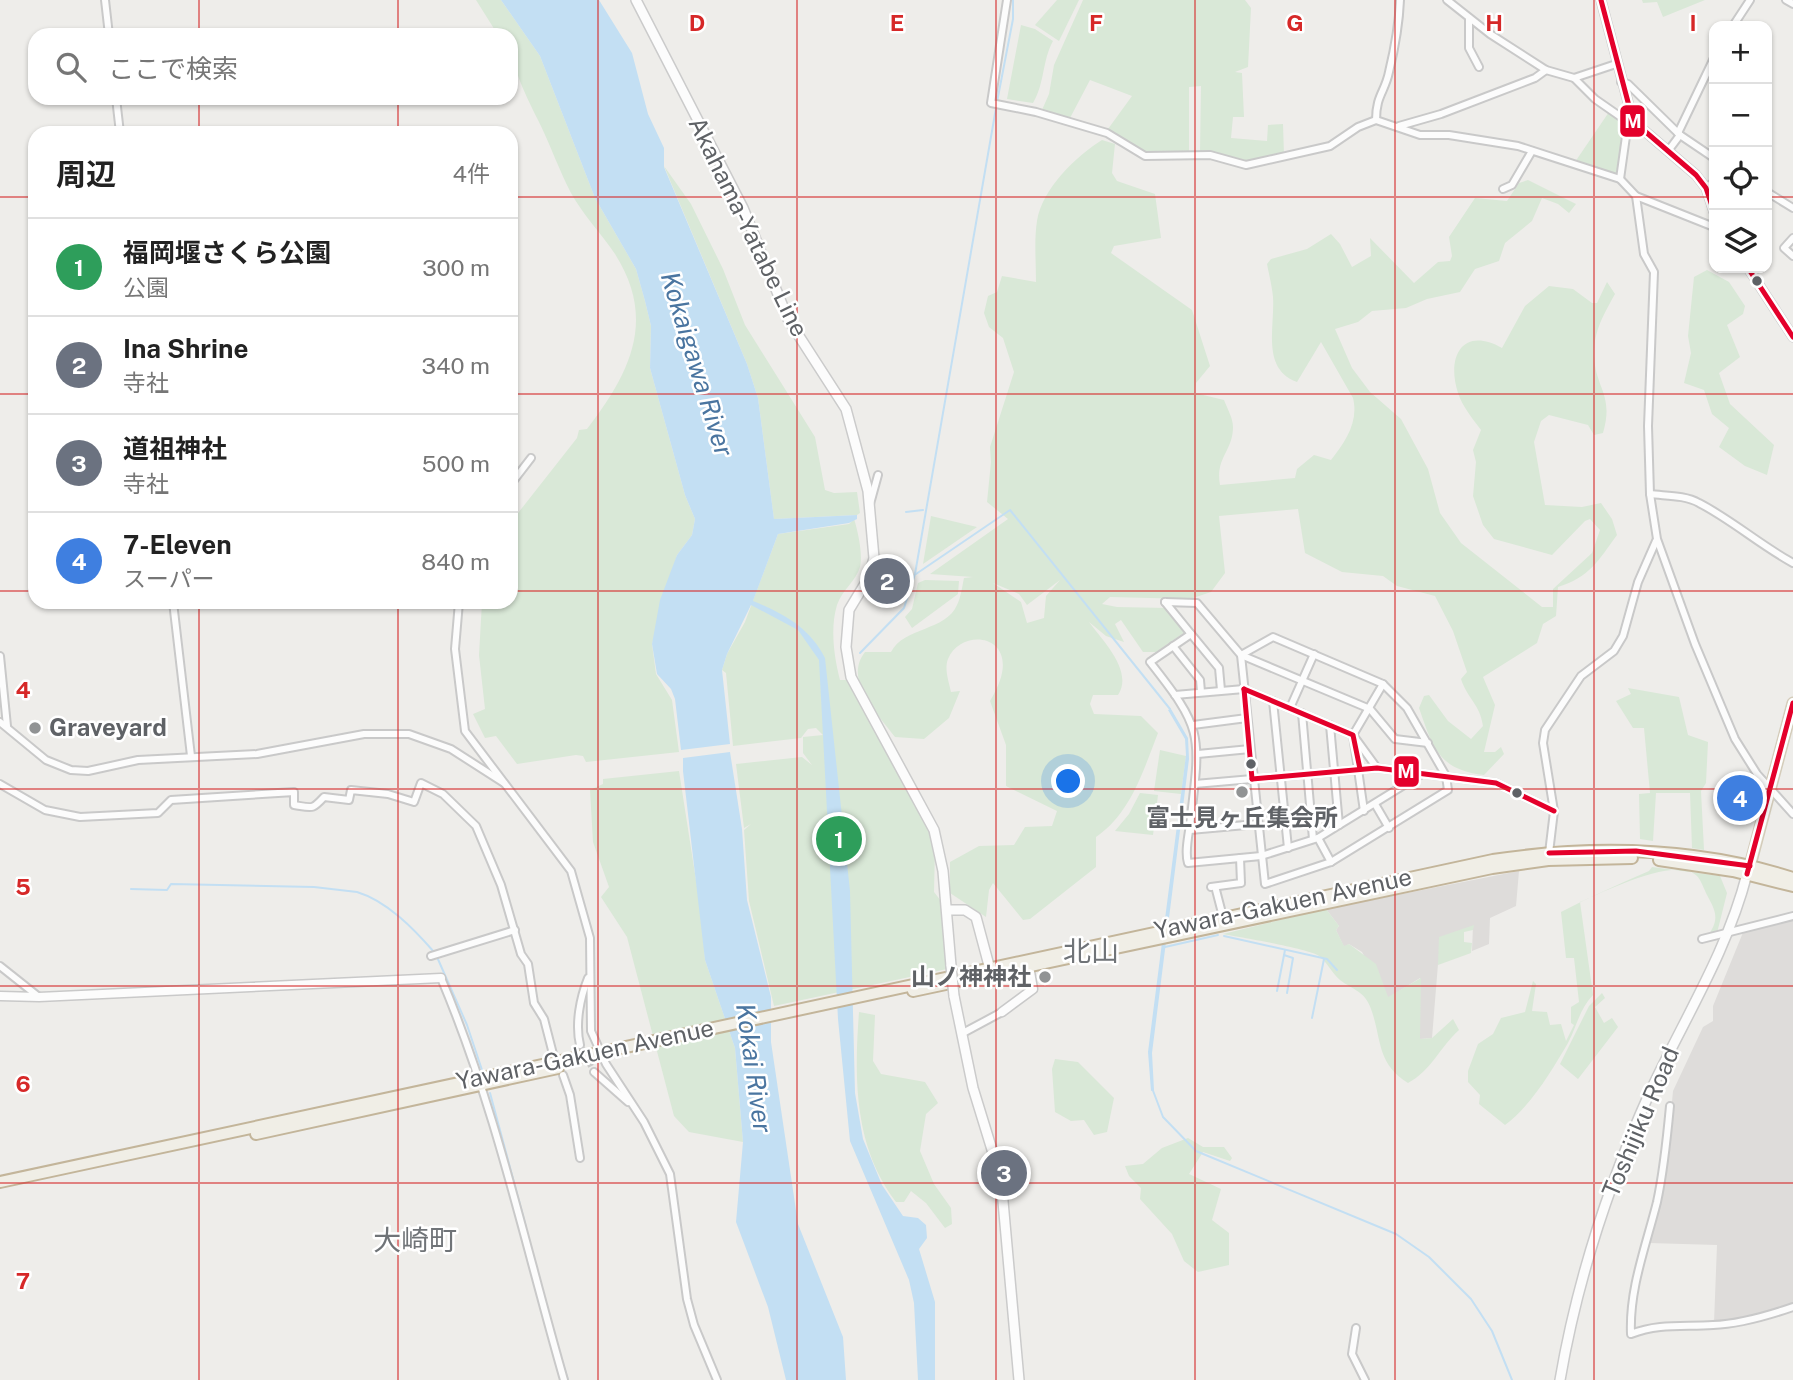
<!DOCTYPE html>
<html lang="ja">
<meta charset="utf-8">
<style>
body{margin:0;font-family:"Public Sans","Noto Sans JP",sans-serif;background:#f6f6f6;color:#222}
.controls{position:absolute;right:21px;top:21px;display:grid;overflow:hidden;border-radius:14px;box-shadow:0 2px 5px #0004}
.controls button{width:63px;height:63px;display:grid;place-items:center;padding:0;border:0;border-bottom:2px solid #e0e0e0;background:#fff;color:#222;font:35px sans-serif}
.you{position:absolute;left:1069px;top:782px;width:24px;height:24px;margin:-18px;border:5px solid #fff;border-radius:50%;background:#1a73e8;box-shadow:0 0 0 10px #1a73e833}
.badge{display:grid;place-items:center;width:46px;height:46px;border-radius:50%;background:#2563eb;color:#fff;font-size:23px;font-weight:700}
.pin{position:absolute;translate:-50% -50%;border:4px solid #fff;box-shadow:0 2px 7px #0006}
.list{margin:0;padding:0;list-style:none}
h2{display:flex;justify-content:space-between;align-items:center;height:91px;margin:0;padding:0 28px;font-size:30px}
h2 small{font-size:23px;font-weight:400;color:#767676}
.list li{display:grid;grid-template-columns:46px 1fr auto;gap:21px;align-items:center;box-sizing:border-box;height:98px;padding:0 28px;border-top:2px solid #e0e0e0}
.list b{display:block;font-size:26px;white-space:nowrap}
.list p{margin:0;font-size:23px;white-space:nowrap;color:#767676}
.list em{font-size:23px;font-style:normal;color:#767676}
.icon{flex:none;width:38px;height:38px;fill:none;stroke:currentColor;stroke-width:2;stroke-linecap:round;stroke-linejoin:round}
.map{position:relative;flex:none;width:1793px;height:1380px;overflow:hidden}
.search{position:absolute;background:#fff;box-shadow:0 2px 5px #0004;left:28px;top:28px;width:490px;height:77px;display:flex;align-items:center;gap:18px;box-sizing:border-box;padding:0 24px;border-radius:21px;color:#767676;font-size:26px}
.panel{position:absolute;background:#fff;box-shadow:0 2px 5px #0004;left:28px;top:126px;width:490px;height:483px;border-radius:21px}
.map>svg:first-child{display:block}
</style>
<div class="map">
<svg width="1793" height="1380" viewBox="0 0 1793 1380">
<rect width="100%" height="100%" fill="#eeedea"/>
<g fill="#dedcda">
<path d="M1519,871L1516,906L1490,918L1489,944L1472,951L1473,926L1450,935L1438,964L1432,1038L1420,1039V978L1388,998L1362,952L1349,944L1344,947L1336,930L1339,926L1326,909Z"/>
<path d="M1793,918V1304L1764,1314L1714,1323L1717,1245L1649,1243L1665,1176L1673,1091L1703,1027L1713,1021V1006L1744,930Z"/>
</g>
<g fill="#d9e8d7" fill-rule="evenodd">
<path d="M476,0H501L540,56L595,198L636,269L645,301L651,326L650,368L685,495L695,519L692,535L677,555L652,644L656,674L672,700L679,752L586,762L583,756L576,755L517,764L496,736L485,738L473,714L485,709L479,655L482,602H511V522L577,438L579,430L587,429C630,373 657,320 615,254C601,233 583,215 571,193C559,170 550,144 538,120C524,91 511,68 511,35H498Z"/>
<path d="M1057,0H1079L1059,41L1035,25Z"/>
<path d="M1083,0H1245L1251,8L1248,67L1235,72L1242,73L1244,117H1233L1231,138L1267,141L1268,125L1283,124L1284,155L1243,162L1200,152L1201,86L1189,87V154H1147L1108,129L1132,96L1090,80L1070,118L1042,110L1049,94L1054,65Z"/>
<path d="M1642,0H1705L1663,17L1657,2L1643,3Z"/>
<path d="M1021,25L1035,29L1053,41C1042,61 1045,83 1033,103L1007,99Z"/>
<path d="M1609,112L1625,126L1618,176L1575,162Z"/>
<path d="M1102,140L1115,144L1112,173L1117,181L1155,194L1161,238L1114,246L1111,253L1192,310L1210,366L1196,383L1195,393L1224,400C1227,408 1233,418 1233,427C1233,451 1215,458 1220,485L1295,478L1297,469L1314,455L1331,460C1345,442 1359,422 1353,398L1321,342L1297,382C1261,369 1275,327 1273,297C1272,286 1269,275 1267,264L1271,259L1307,249L1331,234L1340,244L1352,267L1371,256L1370,238L1414,283L1438,262L1450,261L1452,256L1449,237L1475,198L1507,201L1519,183L1528,180L1576,204L1569,213L1558,204L1542,198L1532,221L1505,243L1499,261L1475,269L1460,292L1427,299L1406,308L1372,311L1358,322L1335,329L1352,368L1370,392L1401,419L1428,469L1440,513L1461,543L1542,607H1553V589L1592,553L1600,530L1590,519L1585,521L1552,555L1494,539L1483,525L1473,496L1476,462L1473,450L1481,430C1473,419 1462,406 1458,393C1446,356 1463,326 1502,348L1525,306L1549,286L1573,289L1592,303H1597L1607,282L1615,294C1604,314 1593,332 1594,357C1596,389 1614,395 1603,433L1594,435L1588,425L1549,415L1541,421L1534,442L1545,505L1582,507L1601,503L1612,519L1617,535C1598,561 1590,577 1558,587L1556,616L1543,624L1537,643L1483,677L1495,705L1484,752H1495L1501,747L1504,754L1484,775C1439,770 1433,748 1419,708L1424,696L1429,695L1448,721L1471,739L1483,726C1480,704 1467,698 1461,679L1467,672L1453,631L1435,596L1397,586L1383,576L1342,572L1305,553L1298,509L1219,516L1225,573L1211,592L1190,599L1110,597L1102,604L1117,607L1167,608L1185,632L1156,652H1143L1121,620L1115,624L1124,642L1106,636L1089,622C1102,640 1134,671 1118,695H1093L1090,704L1094,714L1141,716L1158,733C1143,771 1131,813 1096,837V867L1030,919L1023,920L993,883L989,890L986,917L950,893V862L979,846L1014,845L1025,827L1052,826L1057,811L1006,786V745L990,701C1031,635 962,624 948,659C944,669 949,682 951,692L960,691L949,718L924,739L895,737C877,713 843,680 865,652H891C904,627 946,631 957,605C961,597 962,587 964,578L973,577L930,574L1008,519L987,502L991,462L990,447L1014,372L1003,338L989,327L984,313L988,296L997,292L1002,276L1036,282C1036,262 1034,240 1037,221C1042,189 1076,156 1102,140ZM1060,580L1046,596L1044,618L1027,623L1021,602L993,583L1019,594L1027,605Z"/>
<path d="M664,166L691,204L723,269L745,325L815,437L825,490L834,493L857,492L860,513L857,515L774,519L758,398L747,364Z"/>
<path d="M1707,270L1729,282L1745,306L1743,314L1727,325L1740,357L1719,373L1730,404L1774,445L1767,475L1745,466L1719,447L1729,428L1712,414L1704,390L1684,383L1691,353L1688,336L1694,277Z"/>
<path d="M931,516L977,527L923,564Z"/>
<path d="M854,519C858,531 863,555 860,567C856,581 842,590 837,605C830,628 834,657 840,680H850L926,823L935,848L934,892L941,901L947,969L774,1006L749,901L744,830L751,824L744,828L736,764L802,757L812,765L803,753V737L823,735L816,728L808,729L801,738L733,746L726,673L722,670L727,654L745,622L778,534L849,524Z"/>
<path d="M925,580L959,581L958,594L912,628L905,617L912,609L918,583Z"/>
<path d="M1628,688L1679,697L1688,735L1708,742L1706,783L1701,791L1704,850L1692,848L1690,793H1656L1653,841L1640,839L1639,794L1650,793L1644,728H1633L1616,701L1631,694Z"/>
<path d="M1160,750L1186,756L1181,794L1154,791Z"/>
<path d="M679,771L702,919L705,960L735,1048L743,1142L689,1132L674,1116L627,937L601,897L609,887L593,842L590,790L603,784V779Z"/>
<path d="M1140,793L1158,795L1153,835L1115,831L1129,814Z"/>
<path d="M1652,867L1720,876L1727,893L1717,933L1709,934C1720,918 1715,910 1707,895C1704,889 1701,880 1697,876C1676,855 1602,893 1580,902L1593,995C1579,1010 1577,1026 1568,1043C1552,1070 1531,1106 1505,1125L1479,1104L1480,1095L1468,1082V1071L1478,1044L1493,1034L1501,1018L1525,1012L1533,981L1536,984L1532,1011L1547,1012L1550,1025L1561,1024L1566,1041L1574,1025L1571,1023V1007L1579,1002L1574,958H1566L1561,912C1590,897 1619,884 1649,871Z"/>
<path d="M1326,909L1339,926L1336,930L1344,946L1349,944L1376,964L1388,997L1421,978L1420,1039L1432,1038L1453,1019L1459,1030C1440,1047 1431,1071 1408,1083C1376,1063 1382,1039 1371,1009C1365,991 1353,990 1340,980C1332,973 1327,962 1319,956C1311,949 1239,937 1223,934Z"/>
<path d="M1474,925L1473,930L1464,932V942L1472,943L1471,953L1438,965L1439,937Z"/>
<path d="M1602,993L1605,998L1595,1007L1604,1023L1612,1018L1618,1027L1578,1079L1560,1064L1589,1006Z"/>
<path d="M859,1012L875,1015L873,1061L881,1074L925,1082L938,1103L926,1114L920,1151L934,1184L951,1208L952,1224L945,1228L926,1203L911,1191L904,1202H896C854,1147 854,1079 859,1012Z"/>
<path d="M1055,1059L1078,1062L1114,1098L1107,1132L1094,1135L1084,1120L1071,1121L1055,1112L1052,1069Z"/>
<path d="M1188,1138L1203,1147H1224L1232,1158L1230,1161L1203,1152L1189,1174L1221,1189L1212,1220L1229,1233V1265L1198,1272L1184,1261L1172,1234L1140,1199L1141,1188L1129,1176L1125,1166L1143,1164L1162,1148Z"/>
</g>
<g fill="#c3dff3">
<path d="M501,0H599L632,53L648,114L664,148V167L747,364L758,398L774,519L857,515V519L849,523L778,534L753,601C784,614 809,627 825,658L850,891L855,1093L863,1139L882,1185L903,1216L918,1218L926,1225L927,1238L919,1249L935,1302V1380H918L914,1303L909,1280L850,1141L838,1019L819,660L798,630L751,605L727,654L722,670L730,744L681,750L675,699L671,689L657,674L652,644L660,600L677,555L692,535L695,519L685,495L650,368L651,326L645,301L636,269L595,198L540,56Z"/>
<path d="M1171,709L1188,738L1189,759L1152,1053L1154,1090L1151,1091L1148,1052L1186,755L1185,739L1168,710Z"/>
<path d="M730,752L742,829L747,900L771,997V1042L798,1224L843,1337L846,1380H786L768,1307L736,1222L743,1142L735,1048L705,960L683,771V758Z"/>
</g>
<g fill="none" stroke-linecap="round" stroke-linejoin="round">
<g stroke="#c3dff3" stroke-width="2">
<path d="M997,102L1013,19V0"/>
<path d="M906,512L923,510"/>
<path d="M916,574L1010,510L1170,709"/>
<path d="M860,653L904,608L915,574L996,108"/>
<path d="M131,889L167,890L171,884L314,887L357,892C387,901 414,929 434,952"/>
<path d="M1224,936L1327,959L1337,970"/>
<path d="M1165,947L1218,935"/>
<path d="M1284,955L1293,958L1287,993"/>
<path d="M437,957L467,1025L482,1070"/>
<path d="M1277,991L1285,950"/>
<path d="M1312,1018L1324,959"/>
<path d="M1152,1088L1163,1117L1196,1151L1396,1234L1429,1257L1471,1299L1492,1331L1512,1380"/>
<path d="M490,1093L526,1227"/>
<path d="M553,1331L568,1380"/>
</g>
<path stroke="#cacac9" stroke-width="6" stroke-dasharray="6 3" stroke-linecap="butt" d="M580,1045L594,1072"/>
<defs>
<g id="minor">
<path d="M105,0L109,35"/>
<path d="M1007,0L991,103L1036,112L1107,133L1145,156L1210,155L1246,165L1330,146L1358,127L1376,120L1420,135H1449L1518,146L1620,179L1636,196L1714,227"/>
<path d="M1447,0L1490,34L1546,70L1574,78L1595,99L1628,122"/>
<path d="M1786,0L1793,4"/>
<path d="M1469,18V48L1479,67"/>
<path d="M1733,26L1750,0"/>
<path d="M1574,78L1616,64"/>
<path d="M1621,82L1628,84L1680,135L1714,158"/>
<path d="M116,98L120,133"/>
<path d="M1376,120C1376,95 1385,92 1389,72C1395,47 1399,26 1400,0"/>
<path d="M1399,126L1441,114L1535,78L1546,70"/>
<path d="M1678,133L1714,58"/>
<path d="M1668,151L1680,135"/>
<path d="M1620,179L1628,122L1631,121"/>
<path d="M1706,188L1714,182"/>
<path d="M1503,189L1512,185L1532,151"/>
<path d="M1767,192L1793,208"/>
<path d="M1636,196L1644,254L1654,272L1648,426L1650,494L1657,539L1695,644L1735,739L1757,774L1793,814"/>
<path d="M1793,238L1784,248L1793,256"/>
<path d="M511,484L531,458"/>
<path d="M1650,494C1666,496 1685,495 1699,503C1732,520 1760,545 1793,563"/>
<path d="M870,504L878,475"/>
<path d="M173,602L191,756"/>
<path d="M459,602L455,649L465,731L571,871L590,938L591,1031L606,1064L644,1122L670,1174L687,1299L694,1325L717,1380"/>
<path d="M1165,602L1191,634L1150,662C1202,728 1201,733 1191,816C1190,830 1184,850 1188,863L1261,856L1318,838L1422,774"/>
<path d="M1165,602L1197,603L1241,655L1370,709L1395,739L1428,743"/>
<path d="M1191,634L1219,668L1221,690"/>
<path d="M1273,637L1383,684L1407,708L1446,776L1448,790L1331,862L1265,884L1241,655Z"/>
<path d="M1173,646L1200,680L1201,692"/>
<path d="M0,656L7,726"/>
<path d="M1175,695L1244,689L1353,735L1364,811"/>
<path d="M1273,701L1288,848"/>
<path d="M1290,708L1314,654"/>
<path d="M1302,713L1313,839"/>
<path d="M0,722L46,760L71,770L88,771L138,760L257,754L364,734H409L451,749L504,783"/>
<path d="M1193,725L1247,718"/>
<path d="M1330,725L1339,825"/>
<path d="M1198,754L1250,749"/>
<path d="M1377,768L1353,735L1383,684"/>
<path d="M0,784L45,810L80,817L158,813L171,800L294,792V805C313,808 312,810 324,797L349,800L351,790L388,794L414,802L421,783L443,794L476,826L501,885L521,954L528,964L534,1003L544,1019L553,1054"/>
<path d="M1195,784L1377,768L1496,783L1554,811"/>
<path d="M1375,804L1389,828"/>
<path d="M1190,830L1257,824"/>
<path d="M1318,838L1331,862"/>
<path d="M1549,853L1554,811L1543,743L1545,730L1581,676L1614,651L1623,636L1638,582L1656,541"/>
<path d="M1211,887L1241,883L1240,858"/>
<path d="M1216,890L1223,917"/>
<path d="M1702,939L1793,916"/>
<path d="M431,956L515,930"/>
<path d="M0,966L39,997"/>
<path d="M441,978C496,1108 525,1245 564,1380"/>
<path d="M961,1034L1002,1012"/>
<path d="M580,1045C575,1024 580,998 588,978"/>
<path d="M594,1072L628,1102"/>
<path d="M563,1075L570,1095L580,1158"/>
<path d="M1670,1106C1667,1138 1664,1170 1657,1202C1646,1246 1629,1289 1631,1334C1659,1323 1684,1327 1713,1325C1740,1324 1767,1316 1793,1307"/>
<path d="M1356,1328L1352,1354L1365,1380"/>
</g>
<g id="tertiary">
<path d="M1601,0L1633,121L1696,175L1706,188L1714,212"/>
<path d="M1748,268L1793,337"/>
<path d="M0,996L39,997L441,978"/>
<path d="M1002,1012L1033,989L1029,966"/>
</g>
<g id="secondary">
<path d="M636,0L743,208L788,319L846,409L868,491L874,558L869,577L849,610L846,647L851,677L934,830L943,871L951,966"/>
<path d="M948,910H965L976,917L991,973"/>
<path d="M954,996L973,1088L1001,1179L1019,1380"/>
<path d="M1560,1380C1577,1281 1609,1183 1650,1092C1684,1019 1727,952 1747,874"/>
</g>
<path id="primary" d="M1748,873L1793,703"/>
<g id="trunk">
<path d="M1659,860L1733,871L1793,886"/>
<path d="M913,991L1492,868L1548,860L1632,858"/>
<path d="M256,1134L558,1068"/>
<path d="M0,1182L1493,860C1593,845 1696,847 1793,878"/>
</g>
</defs>
<use href="#minor" stroke="#c9c9c9" stroke-width="10"/>
<use href="#tertiary" stroke="#c9c9c9" stroke-width="11"/>
<use href="#secondary" stroke="#cbcbcb" stroke-width="12"/>
<use href="#primary" stroke="#d4ccba" stroke-width="13"/>
<use href="#trunk" stroke="#c3b59a" stroke-width="14"/>
<use href="#minor" stroke="#fcfcfc" stroke-width="6"/>
<use href="#tertiary" stroke="#fcfcfc" stroke-width="8"/>
<use href="#secondary" stroke="#fcfcfc" stroke-width="9"/>
<use href="#primary" stroke="#f2f0ea" stroke-width="10"/>
<use href="#trunk" stroke="#f0eee6" stroke-width="10"/>
<defs>
<path id="secondary-bridge" d="M951,966L954,996"/>
</defs>
<use href="#secondary-bridge" stroke="#cbcbcb" stroke-width="12" stroke-linecap="butt"/>
<use href="#secondary-bridge" stroke="#fcfcfc" stroke-width="9"/>
<defs>
<g id="bus-1">
<path d="M1601,0L1633,121L1696,175L1706,188L1714,212"/>
<path d="M1748,268L1793,337"/>
<path d="M1244,689L1353,735L1360,769"/>
<path d="M1244,689L1252,779"/>
<path d="M1252,779L1377,768L1496,783L1554,811"/>
<path d="M1549,853L1636,851L1750,866"/>
<path d="M1747,874L1793,703"/>
</g>
</defs>
<use href="#bus-1" stroke="#fff" stroke-width="10"/>
<use href="#bus-1" stroke="#e4002b" stroke-width="5"/>
</g>
<path fill="none" stroke="#d62828" stroke-width="2" stroke-opacity="0.55" d="M199,0V35M398,0V35M598,0V1380M797,0V1380M996,0V1380M1195,0V1380M1395,0V1380M1594,0V1380M199,98V133M398,98V133M0,197H35M511,197H1714M1767,197H1793M0,394H35M511,394H1793M0,591H35M511,591H1793M199,602V1380M398,602V1380M0,789H1793M0,986H1793M0,1183H1793"/>
<g fill="#5f6266" stroke="#fff" stroke-width="2.5">
<circle cx="1757" cy="281" r="6"/>
<circle cx="1251" cy="764" r="6"/>
<circle cx="1517" cy="793" r="6"/>
</g>
<g fill="#919394" stroke="#fff" stroke-width="2.5">
<circle cx="35" cy="728" r="7"/>
<circle cx="1242" cy="792" r="7"/>
<circle cx="1045" cy="977" r="7"/>
</g>
<g text-anchor="middle" stroke-width="5" stroke-linejoin="round" paint-order="stroke">
<g font-size="24" fill="#5f6266" stroke="#fff">
<text transform="translate(748 227) rotate(64)" y="8">Akahama-Yatabe Line</text>
<text transform="translate(1283 904) rotate(-12)" y="8">Yawara-Gakuen Avenue</text>
<text transform="translate(585 1055) rotate(-12)" y="8">Yawara-Gakuen Avenue</text>
<text transform="translate(1641 1122) rotate(-67)" y="8">Toshijiku Road</text>
</g>
<g font-size="24" font-weight="bold" fill="#5f6266" stroke="#fff" text-anchor="start">
<text x="49" y="736">Graveyard</text>
<text x="1242" y="826" text-anchor="middle">富士見ヶ丘集会所</text>
<text x="1031" y="985" text-anchor="end">山ノ神神社</text>
</g>
<g font-size="26" font-style="italic" fill="#4a75a0" stroke="#fff">
<text transform="translate(697 364) rotate(73)" y="9">Kokaigawa River</text>
<text transform="translate(754 1068) rotate(82)" y="9">Kokai River</text>
</g>
<g font-size="28" fill="#707478" stroke="#fff">
<text x="1091" y="961">北山</text>
<text x="415" y="1250">大崎町</text>
</g>
</g>
<g font-size="23" text-anchor="middle" font-weight="bold" fill="#d62828" stroke="#fff" stroke-width="5" stroke-linejoin="round" paint-order="stroke">
<text x="697" y="31">D</text>
<text x="897" y="31">E</text>
<text x="1096" y="31">F</text>
<text x="1295" y="31">G</text>
<text x="1494" y="31">H</text>
<text x="1693" y="31">I</text>
<text x="23" y="698">4</text>
<text x="23" y="895">5</text>
<text x="23" y="1092">6</text>
<text x="23" y="1289">7</text>
</g>
<g stroke="#fff" stroke-width="2.5">
<rect x="1619" y="104" width="27" height="34" rx="7" fill="#e4002b"/>
<rect x="1393" y="755" width="27" height="33" rx="7" fill="#e4002b"/>
</g>
<g font-size="19" text-anchor="middle" font-weight="bold" fill="#fff">
<text x="1633" y="128">M</text>
<text x="1406" y="778">M</text>
</g>
</svg>
<div class="controls">
<button>+</button>
<button>−</button>
<button><svg class="icon" aria-label="locate" viewBox="0 0 24 24"><circle cx="12" cy="12" r="6"/><path d="M12 2v4M12 18v4M2 12h4M18 12h4"/></svg></button>
<button><svg class="icon" aria-label="layers" viewBox="0 0 24 24"><path d="M12 4l9 5-9 5-9-5zM3 14l9 5 9-5"/></svg></button>
</div>
<div class="you"></div>
<div class="pin badge" style="left:839px;top:839px;background:#2e9e5b">1</div>
<div class="pin badge" style="left:887px;top:581px;background:#6b7280">2</div>
<div class="pin badge" style="left:1004px;top:1173px;background:#6b7280">3</div>
<div class="pin badge" style="left:1740px;top:798px;background:#3f7fe0">4</div>
<div class="search"><svg class="icon" aria-label="search" viewBox="0 0 24 24"><circle cx="10" cy="10" r="6"/><path d="M15 15l6 6"/></svg>ここで検索</div>
<section class="panel">
<h2>周辺<small>4件</small></h2>
<ul class="list">
<li><span class="badge" style="background:#2e9e5b">1</span><div><b>福岡堰さくら公園</b><p>公園</p></div><em>300 m</em></li>
<li><span class="badge" style="background:#6b7280">2</span><div><b>Ina Shrine</b><p>寺社</p></div><em>340 m</em></li>
<li><span class="badge" style="background:#6b7280">3</span><div><b>道祖神社</b><p>寺社</p></div><em>500 m</em></li>
<li><span class="badge" style="background:#3f7fe0">4</span><div><b>7-Eleven</b><p>スーパー</p></div><em>840 m</em></li>
</ul>
</section>
</div>
